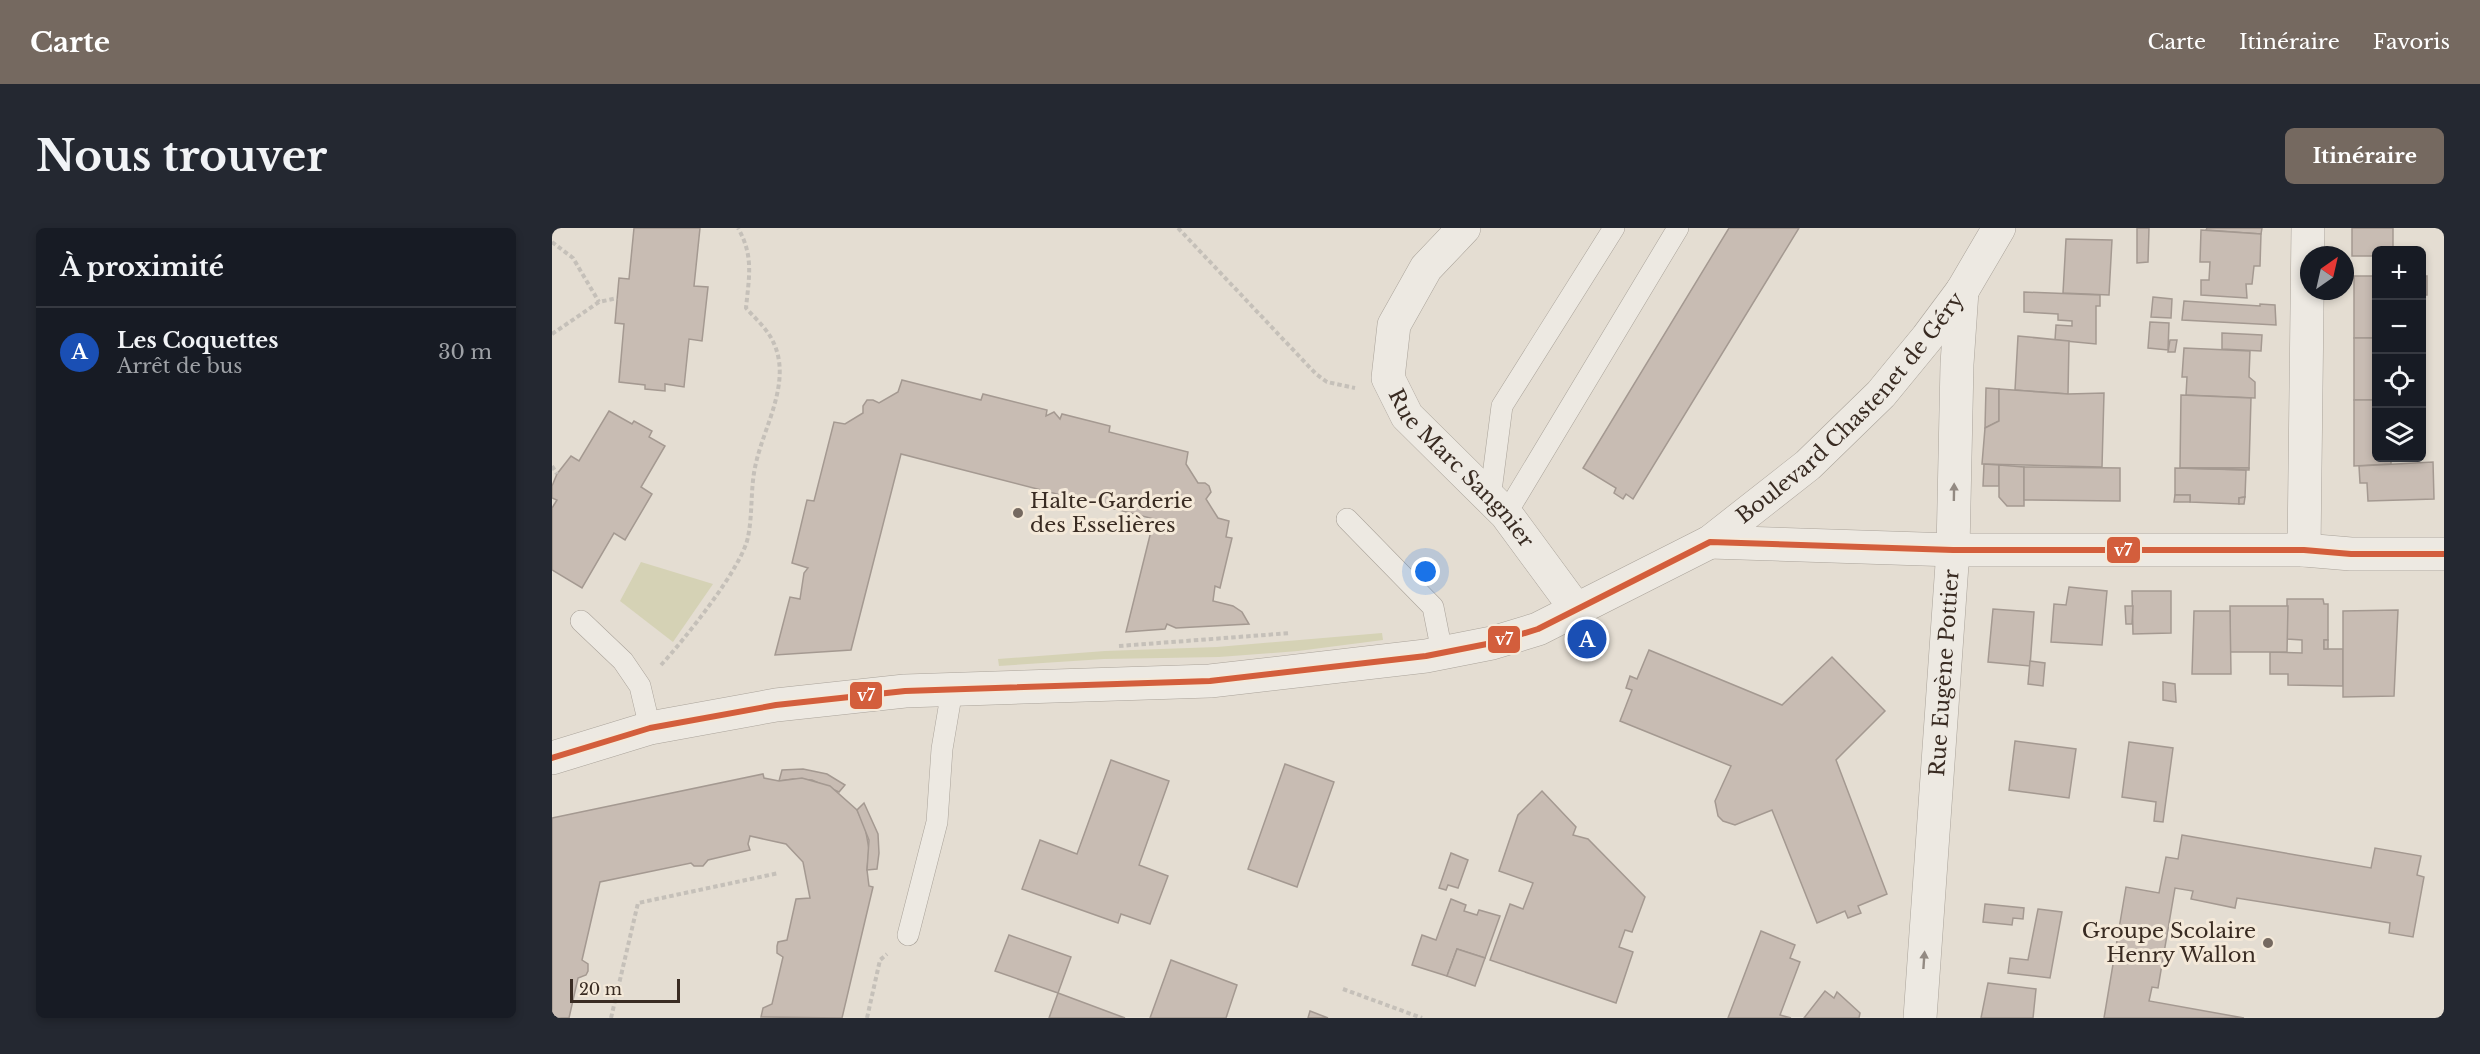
<!DOCTYPE html>
<html lang="fr">
<meta charset="utf-8">
<style>
body{margin:0;font-family:"Libre Baskerville",serif;background:#242831;color:#f1f3f6}
.controls{position:absolute;right:18px;top:18px;display:grid;overflow:hidden;border-radius:9px;box-shadow:0 3px 9px #0003}
.controls button{width:54px;height:54px;display:grid;place-items:center;padding:0;border:0;border-bottom:2px solid #363941;background:#171b24;color:#f1f3f6;font:30px sans-serif}
.compass{position:absolute;left:1748px;top:18px;width:54px;height:54px;border-radius:50%;background:#171b24;box-shadow:0 3px 9px #0003;rotate:34deg}
.scale{position:absolute;left:18px;bottom:15px;width:110px;box-sizing:border-box;padding-left:6px;border:3px solid #392b22;border-top:0;font-size:16px;line-height:21px;white-space:nowrap;color:#392b22;-webkit-text-stroke:4px #f4e9d9;paint-order:stroke}
.you{position:absolute;left:874px;top:344px;width:21px;height:21px;margin:-15px;border:4px solid #fff;border-radius:50%;background:#1a73e8;box-shadow:0 0 0 9px #1a73e833}
.badge{display:grid;place-items:center;width:39px;height:39px;border-radius:50%;background:#756960;color:#fff;font-size:20px;font-weight:700}
.pin{position:absolute;translate:-50% -50%;border:3px solid #fff;box-shadow:0 2px 6px #0006}
.list{margin:0;padding:0;list-style:none}
h2{display:flex;justify-content:space-between;align-items:center;height:78px;margin:0;padding:0 24px;font-size:26px}
h2 small{font-size:20px;font-weight:400;color:#9ea1a6}
.list li{display:grid;grid-template-columns:39px 1fr auto;gap:18px;align-items:center;box-sizing:border-box;height:90px;padding:0 24px;border-top:2px solid #363941}
.list b{display:block;font-size:22px;white-space:nowrap}
.list p{margin:0;font-size:20px;white-space:nowrap;color:#9ea1a6}
.list em{font-size:20px;font-style:normal;color:#9ea1a6}
.icon{flex:none;width:33px;height:33px;fill:none;stroke:currentColor;stroke-width:2;stroke-linecap:round;stroke-linejoin:round}
.map{position:relative;flex:none;width:1892px;height:790px;overflow:hidden;border-radius:9px}
header{display:flex;align-items:center;gap:36px;box-sizing:border-box;height:84px;padding:0 30px;background:#756960;color:#fff}
header strong{font-size:28px}
nav{display:flex;gap:33px;margin-inline-start:auto;font-size:21px}
.intro{display:flex;align-items:center;justify-content:space-between;box-sizing:border-box;height:144px;padding:0 36px}
h1{margin:0;font-size:42px}
.button{padding:15px 27px;border-radius:9px;background:#756960;color:#fff;font-size:21px;font-weight:700}
main{display:flex;gap:36px;padding:0 36px}
aside{flex:1;background:#171b24;border-radius:9px;box-shadow:0 3px 9px #0003}
.map>svg:first-child{display:block}
</style>
<header>
<strong>Carte</strong>
<nav><a>Carte</a><a>Itinéraire</a><a>Favoris</a></nav>
</header>
<div class="intro"><h1>Nous trouver</h1><a class="button">Itinéraire</a></div>
<main>
<aside>
<h2>À proximité<small></small></h2>
<ul class="list">
<li><span class="badge" style="background:#1a4fb4">A</span><div><b>Les Coquettes</b><p>Arrêt de bus</p></div><em>30 m</em></li>
</ul>
</aside>
<div class="map">
<svg width="1892" height="790" viewBox="0 0 1892 790">
<rect width="100%" height="100%" fill="#e4ddd2"/>
<g fill="#d5d2b5">
<path d="M89,334L161,356L121,414L68,373Z"/>
<path d="M830,405L831,412L746,423L667,429L552,431L447,438L446,431L553,423L665,419Z"/>
</g>
<g fill="#c8bcb3" stroke="#a49991" stroke-width="1.5">
<path d="M82,0H148L142,58L156,59L150,113L137,111L132,159L113,156V163L93,161V157L67,154L72,96L63,95L67,50L77,51Z"/>
<path d="M1177,0H1247L1081,271L1074,266L1071,271L1062,265L1064,260L1031,240Z"/>
<path d="M1585,0H1597L1596,34L1585,35Z"/>
<path d="M1655,0H1710L1709,6L1654,2Z"/>
<path d="M1800,0H1841V22H1824V28H1800Z"/>
<path d="M1649,2L1709,6L1708,38H1702L1700,56H1694L1695,70L1649,67V52H1657L1658,34H1648Z"/>
<path d="M1514,11L1560,12L1557,67L1511,65Z"/>
<rect x="1802" y="48" width="22" height="62"/>
<path d="M1870,48H1875V67H1872V110H1870Z"/>
<path d="M1472,64L1548,67V78H1544V116L1503,112L1504,97L1520,98V93L1506,92V86L1472,84Z"/>
<path d="M1601,69L1620,71L1619,90L1599,89Z"/>
<path d="M1632,73L1708,78V76L1723,77L1724,97L1630,92Z"/>
<path d="M1598,94L1617,95L1616,122L1596,120Z"/>
<path d="M1670,105L1710,107L1709,123L1670,121Z"/>
<path d="M1466,108L1517,113L1516,166L1463,162Z"/>
<rect x="1802" y="110" width="22" height="62"/>
<path d="M1618,112H1625L1623,124H1616Z"/>
<path d="M1632,120L1698,123L1697,149L1703,154V170L1634,167L1635,149H1630Z"/>
<path d="M350,152L429,172L431,166L495,182L494,188L502,184L508,191L510,186L558,198L557,204L636,224L634,236L646,255H653L657,258L659,264L654,271L666,290L677,293L674,309L680,310L668,360L663,358L661,373L681,378L690,384L697,396L624,400L615,396L613,401L574,404L602,291L349,226L299,422L223,427L238,369L248,371L252,345L256,340L240,335L255,272L262,273L282,194L293,196L311,185V178L315,172H321L327,175L346,164Z"/>
<path d="M1434,160L1447,161V193L1433,200Z"/>
<path d="M1447,161L1516,166L1552,165L1550,239L1430,236L1433,200L1447,193Z"/>
<path d="M1629,167L1699,170L1697,240H1628Z"/>
<path d="M1802,172H1824V230H1839V236L1802,238Z"/>
<path d="M57,183L80,196L82,193L100,203L97,209L113,218L89,259L100,266L73,312L62,305L30,360L0,342V280L5,272L0,270V258L5,246L19,228L27,233Z"/>
<path d="M1881,234L1882,271L1816,273L1815,255H1808L1807,238Z"/>
<path d="M1432,236L1447,237V258H1431Z"/>
<path d="M1447,237L1472,239V278H1455L1447,269Z"/>
<path d="M1472,239L1568,240V273L1472,272Z"/>
<path d="M1623,240L1694,242L1693,269L1687,270V276L1638,274V267H1623Z"/>
<path d="M1628,240H1697V242Z"/>
<path d="M1623,267H1638V274H1622Z"/>
<path d="M1693,269L1692,276H1687V270Z"/>
<path d="M1517,359L1555,363L1550,417L1499,414L1502,376L1514,377Z"/>
<path d="M1580,363H1619V405L1581,406Z"/>
<path d="M1735,371H1771L1772,376H1776V412H1772V421H1791V458L1736,457V446H1718V424L1750,425V412L1735,411Z"/>
<path d="M1573,378H1581L1580,396H1574Z"/>
<path d="M1678,378H1736L1735,424H1678Z"/>
<path d="M1441,381L1482,384L1478,438L1436,434Z"/>
<path d="M1846,382L1842,468L1791,469V383Z"/>
<path d="M1642,383H1678L1679,446H1640Z"/>
<rect x="1772" y="412" width="4" height="9"/>
<path d="M1097,422L1230,477L1280,429L1333,483L1284,532L1335,666L1306,678L1309,685L1296,690L1293,683L1265,695L1220,582L1183,597L1171,593L1166,588L1163,573L1179,538L1068,493L1080,462L1074,460L1078,448L1085,451Z"/>
<path d="M1478,433L1493,435L1491,458L1476,456Z"/>
<path d="M1611,454L1623,456L1624,474L1611,472Z"/>
<path d="M1463,513L1524,521L1517,570L1457,562Z"/>
<path d="M1577,514L1621,520L1611,594L1602,593L1604,574L1570,569Z"/>
<path d="M559,532L617,553L587,637L616,648L598,696L569,686L566,695L470,661L488,612L525,626Z"/>
<path d="M733,536L782,554L745,659L696,641Z"/>
<path d="M251,541L275,546L293,557L287,564L260,552L241,551L227,553L230,542Z"/>
<path d="M211,546L212,550L227,553L250,550L278,558L305,582L313,599L317,621L315,642L317,658L321,659L290,790L209,789L211,780L220,776L231,729L225,725V718L226,714L235,712L244,671L258,670L251,634L234,616L198,608L196,616L198,622L156,632L151,638H142L139,635L48,654L30,732L36,736V743L34,747L26,750L17,790H0V590Z"/>
<path d="M990,563L1024,599L1021,607L1036,611L1093,669L1080,704L1073,702L1067,719L1081,724L1064,775L938,732L958,676L971,681L981,655L947,643L966,587Z"/>
<path d="M312,575L326,606L327,625L325,641L315,642L317,612L305,582Z"/>
<path d="M1630,607L1819,640L1823,620L1869,628L1865,647L1872,649L1861,709L1837,705L1838,695L1685,670L1683,680L1639,671L1641,663L1623,660L1606,760L1600,759L1597,773L1692,790H1552L1574,659L1607,665L1614,629L1626,631Z"/>
<path d="M899,625L916,632L906,660L896,657L894,662L887,660Z"/>
<path d="M899,671L914,677L912,683L925,687L927,682L948,688L933,730L905,721L895,748L860,737L870,707L884,712Z"/>
<path d="M1433,676L1472,680L1471,691L1461,690L1460,697L1431,694Z"/>
<path d="M1486,681L1510,684L1498,750L1456,745L1458,730L1476,732Z"/>
<path d="M1209,703L1243,717L1238,730L1248,734L1228,787L1239,790H1176Z"/>
<path d="M457,707L519,729L506,765L443,743Z"/>
<path d="M905,721L933,730L923,758L895,748Z"/>
<path d="M619,732L685,757L674,790H598Z"/>
<path d="M1436,755L1484,761L1481,790H1429Z"/>
<path d="M1273,763L1282,770L1285,764L1308,785L1307,790H1252Z"/>
<path d="M506,765L573,790H497Z"/>
<path d="M758,783L776,790H756Z"/>
</g>
<g fill="none" stroke-linecap="round" stroke-linejoin="round">
<defs>
<g id="service">
<path d="M938,271L950,178L1062,0"/>
<path d="M954,286L1126,0"/>
<path d="M795,291L881,379L890,424"/>
<path d="M29,393L71,433L88,458L98,500"/>
<path d="M356,707L385,594L390,521L400,462"/>
</g>
<g id="minor">
<path id="s1" d="M912,0L874,40L842,97L836,150L855,188L954,286L1024,381"/>
<path d="M1158,314L1401,322H1752L1799,326H1892"/>
<path d="M1752,322L1756,0"/>
<path id="s2" d="M1368,790L1401,322L1405,136L1410,63"/>
</g>
<g id="tertiary">
<path id="s3" d="M0,530L98,500L224,477L353,463L658,453L874,428L940,415L986,401L1158,314L1256,237L1329,166L1375,110L1410,63L1447,0"/>
</g>
</defs>
<use href="#service" stroke="#aaa39a" stroke-width="22"/>
<use href="#minor" stroke="#aaa39a" stroke-width="34"/>
<use href="#tertiary" stroke="#aaa39a" stroke-width="34"/>
<g stroke="#c5c0b9" stroke-width="4" stroke-dasharray="4.5 3" stroke-linecap="butt">
<path d="M626,0L764,146L775,154L803,160"/>
<path d="M0,14L21,30L47,74"/>
<path d="M0,106L47,74L65,70"/>
<path d="M0,238L5,246"/>
<path d="M567,418L739,405"/>
<path d="M109,437C132,412 190,340 196,309C201,285 198,259 204,235C213,195 243,149 218,108C212,98 202,89 194,80C197,49 202,28 186,0"/>
<path d="M791,761L870,790"/>
<path d="M59,790L86,675L227,645"/>
<path d="M315,790L328,732L335,726"/>
</g>
<use href="#service" stroke="#ede9e2" stroke-width="21"/>
<use href="#minor" stroke="#ede9e2" stroke-width="33"/>
<use href="#tertiary" stroke="#ede9e2" stroke-width="33"/>
<defs>
<path id="bus-1" d="M0,530L98,500L224,477L353,463L658,453L874,428L940,415L986,401L1158,314L1401,322H1752L1799,326H1892"/>
</defs>
<use href="#bus-1" stroke="#f4e9d9" stroke-width="10"/>
<use href="#bus-1" stroke="#d35e3c" stroke-width="6"/>
</g>
<defs><path id="oneway-solid" d="M-6-.8H1V-3.2L6.5 0L1 3.2V.8H-6Z" transform="scale(1.5)"/></defs>
<g fill="#938a82">
<use href="#oneway-solid" transform="translate(1402 264) rotate(-89)"/>
<use href="#oneway-solid" transform="translate(1372 732) rotate(-86)"/>
</g>
<g fill="#756960" stroke="#f4e9d9" stroke-width="2">
<circle cx="466" cy="285" r="6"/>
<circle cx="1716" cy="715" r="6"/>
</g>
<g text-anchor="middle" stroke-width="6" stroke-linejoin="round" paint-order="stroke">
<g font-size="21" fill="#392b22" stroke="#f4e9d9">
<text dy="7" stroke="none"><textPath href="#s3" startOffset="1386">Boulevard Chastenet de Géry</textPath></text>
<text dy="7" stroke="none"><textPath href="#s1" startOffset="291">Rue Marc Sangnier</textPath></text>
<text dy="7" stroke="none"><textPath href="#s2" startOffset="346">Rue Eugène Pottier</textPath></text>
</g>
<g font-size="21" fill="#392b22" stroke="#f4e9d9" text-anchor="start">
<text x="478" y="280">Halte-Garderie<tspan x="478" dy="24">des Esselières</tspan></text>
<text x="1704" y="710" text-anchor="end">Groupe Scolaire<tspan x="1704" dy="24">Henry Wallon</tspan></text>
</g>
</g>
<g stroke="#f4e9d9" stroke-width="2">
<rect x="1554" y="308" width="35" height="28" rx="6" fill="#d35e3c"/>
<rect x="935" y="397" width="34" height="29" rx="6" fill="#d35e3c"/>
<rect x="297" y="453" width="34" height="29" rx="6" fill="#d35e3c"/>
</g>
<g font-size="16" text-anchor="middle" font-weight="bold" fill="#fff">
<text x="1571" y="328">v7</text>
<text x="952" y="417">v7</text>
<text x="314" y="473">v7</text>
</g>
</svg>
<div class="controls">
<button>+</button>
<button>−</button>
<button><svg class="icon" aria-label="locate" viewBox="0 0 24 24"><circle cx="12" cy="12" r="6"/><path d="M12 2v4M12 18v4M2 12h4M18 12h4"/></svg></button>
<button><svg class="icon" aria-label="layers" viewBox="0 0 24 24"><path d="M12 4l9 5-9 5-9-5zM3 14l9 5 9-5"/></svg></button>
</div>
<svg class="compass" viewBox="-18 -18 36 36"><path d="M0-13l5 13h-10z" fill="#e53935"/><path d="M0 13l5-13h-10z" fill="#9ea1a6"/></svg>
<div class="scale">20 m</div>
<div class="you"></div>
<div class="pin badge" style="left:1035px;top:411px;background:#1a4fb4">A</div>
</div>
</main>
